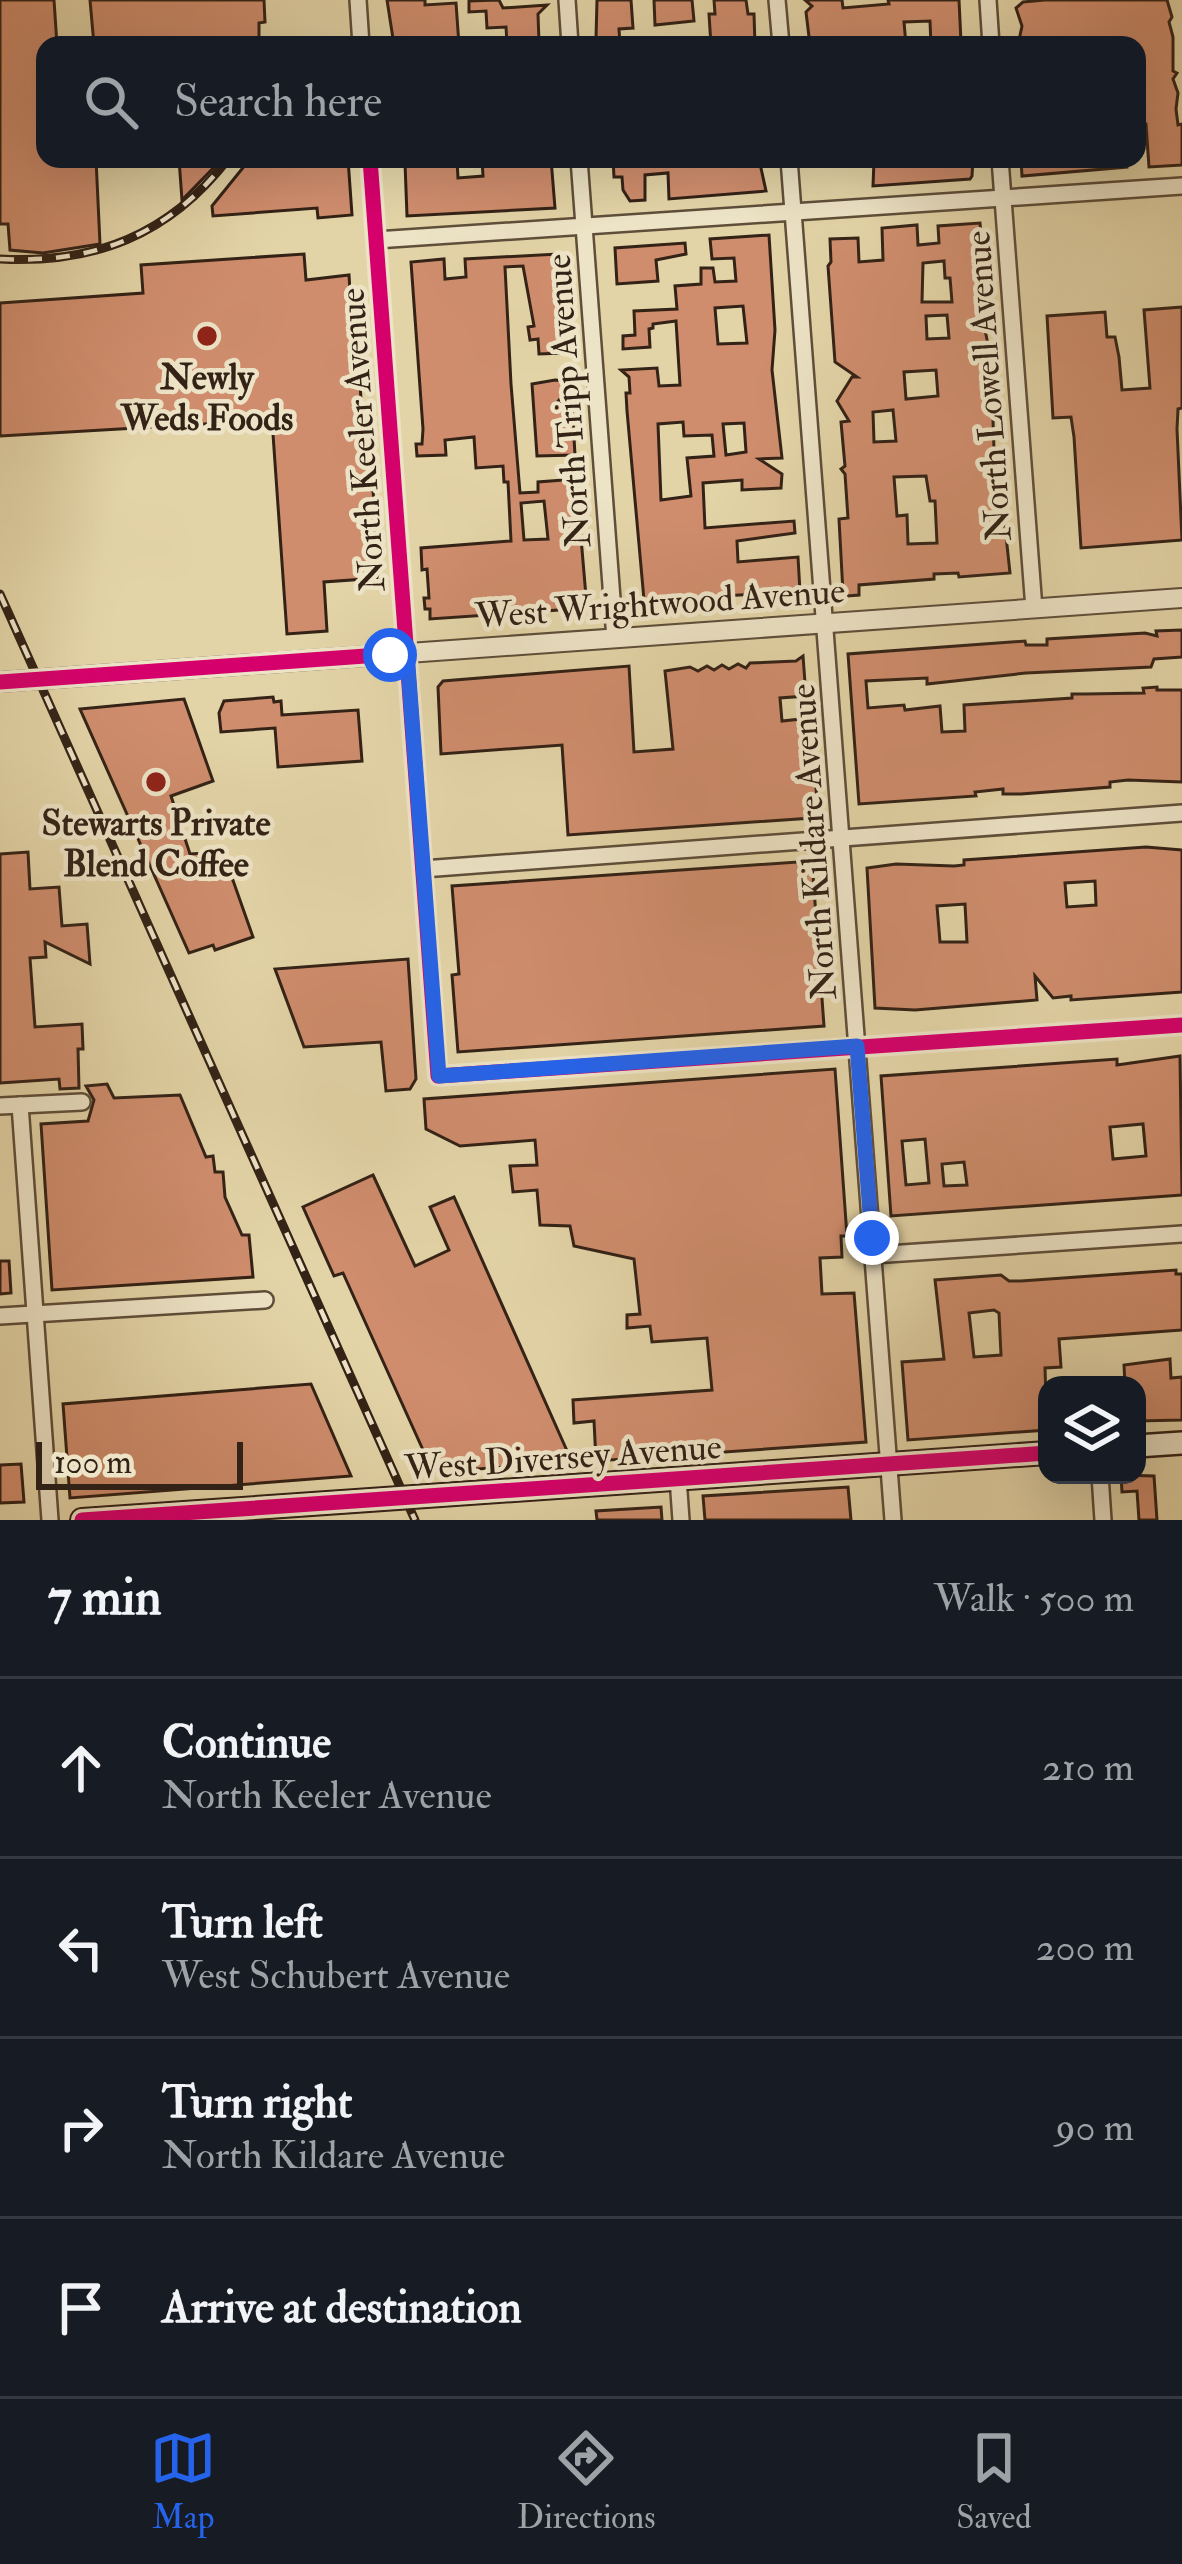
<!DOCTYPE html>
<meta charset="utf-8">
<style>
body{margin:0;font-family:"IM FELL Double Pica",serif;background:#242831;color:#f1f3f6}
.controls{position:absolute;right:36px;bottom:36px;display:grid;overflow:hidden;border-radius:24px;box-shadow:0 12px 48px #0002}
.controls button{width:108px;height:108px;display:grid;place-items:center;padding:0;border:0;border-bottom:3px solid #363941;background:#171b24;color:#f1f3f6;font:60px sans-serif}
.scale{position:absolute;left:36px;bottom:30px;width:207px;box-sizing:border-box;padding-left:12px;border:6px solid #332216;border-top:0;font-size:33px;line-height:42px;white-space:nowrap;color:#332216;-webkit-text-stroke:9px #ede3c6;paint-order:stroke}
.stop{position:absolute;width:36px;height:36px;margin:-27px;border:9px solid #2563eb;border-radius:50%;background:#fff}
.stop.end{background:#2563eb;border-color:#fff;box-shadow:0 3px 12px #0008}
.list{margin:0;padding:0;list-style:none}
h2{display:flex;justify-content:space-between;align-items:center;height:156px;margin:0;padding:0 48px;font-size:51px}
h2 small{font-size:39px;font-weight:400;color:#9ea1a6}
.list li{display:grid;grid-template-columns:78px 1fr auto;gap:36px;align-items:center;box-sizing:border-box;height:180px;padding:0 48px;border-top:3px solid #363941}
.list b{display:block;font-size:45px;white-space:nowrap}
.list p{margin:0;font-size:39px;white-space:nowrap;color:#9ea1a6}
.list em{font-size:39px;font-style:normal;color:#9ea1a6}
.icon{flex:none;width:66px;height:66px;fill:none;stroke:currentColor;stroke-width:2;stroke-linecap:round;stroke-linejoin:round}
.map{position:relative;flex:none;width:1182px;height:1520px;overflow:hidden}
.search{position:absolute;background:#171b24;box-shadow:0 12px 48px #0002;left:36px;right:36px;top:36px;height:132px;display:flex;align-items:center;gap:30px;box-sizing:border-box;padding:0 42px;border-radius:24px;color:#9ea1a6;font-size:45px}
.sheet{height:876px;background:#171b24}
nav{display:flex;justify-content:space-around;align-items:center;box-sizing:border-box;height:168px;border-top:3px solid #363941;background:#171b24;font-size:33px;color:#9ea1a6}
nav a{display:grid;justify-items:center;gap:6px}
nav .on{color:#2563eb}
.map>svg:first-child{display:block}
</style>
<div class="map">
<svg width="1182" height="1520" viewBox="0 0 1182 1520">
<rect width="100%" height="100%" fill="#e3d4a7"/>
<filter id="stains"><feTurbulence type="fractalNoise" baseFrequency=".00167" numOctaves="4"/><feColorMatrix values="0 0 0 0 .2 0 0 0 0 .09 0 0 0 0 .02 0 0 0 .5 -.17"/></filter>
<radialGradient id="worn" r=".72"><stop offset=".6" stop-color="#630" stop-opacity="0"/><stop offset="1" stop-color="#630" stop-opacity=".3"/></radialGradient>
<g fill="#cf8d6d" stroke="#332216" stroke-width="3" fill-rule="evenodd">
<path d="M0,0H54L57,45H45V159H96L100,244L43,253L10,250L8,224H0Z"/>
<path d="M90,0H264L265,22L259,23V45H94Z"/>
<path d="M387,0H425V5L456,3L459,45H394Z"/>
<path d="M499,0L503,8L547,5L538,14L539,42L507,44L506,27L487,28L486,11L469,12V1Z"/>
<path d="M597,0H631L633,28L619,29L620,45H601L600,39H596Z"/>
<path d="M654,0H692L694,21L655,25Z"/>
<path d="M714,0H746L748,14H754L755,45H711L709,14H715Z"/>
<path d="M805,0H842L843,8L889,4L888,0H959L961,42L931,45L930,21L904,22L906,45H810L806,12L812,6Z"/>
<path d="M1045,0H1167L1172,17L1169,22L1173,37V71L1177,73L1173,79L1178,93L1176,109L1178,125L1182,124V165L1149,167L1146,124H1142L1140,106L1137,45H1018L1022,26L1016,8L1023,2Z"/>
<path d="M179,159H222L182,200Z"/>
<path d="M250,159H348L352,215L318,218L317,208L213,216L212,206Z"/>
<path d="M482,159H551L555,208L407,216L405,163L457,160L458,178L483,176Z"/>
<path d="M613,159H759L766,191L669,199L668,173L645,175V200L630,201L623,190L622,177H614Z"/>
<path d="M899,159H973L972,176L970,179L873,186L874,161Z"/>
<path d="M1021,159H1127V167L1022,176Z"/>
<path d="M980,223L983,258L978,259V270L979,281L983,284L979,289V299L991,360L996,509L1003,508L1010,573L959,577L958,573L934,574V579L859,585V595L847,596L843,593L839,519L848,518L845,474L841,469L845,466L841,422L849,421L837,401L852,377H857L835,362L828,266L831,262L830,239L858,238L859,262L883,260L882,228L917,225L918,245L939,243L938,226ZM944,261L945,278H950L952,302H922L923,263ZM947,315L949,338L927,339L926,316ZM936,370L938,396L906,399L904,372ZM893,410L896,441L874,442L873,412ZM926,476L930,501H935L937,543L908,544L907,515L897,516L894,477Z"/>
<path d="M769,235L775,330L772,370L782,458L759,459L782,474L781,488L742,490V480L703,483L705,528L794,521L795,533L737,541L738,562L798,557L800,592L644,600L627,411L626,393H630L629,377L621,370L657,368L659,386L680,385L676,321L653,324V328L649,329L650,347L623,349V336L635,335L634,311L677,309L675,286L701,284V268H713L715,282L736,281L734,258L712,259L710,239ZM743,306L747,343L718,344L715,308ZM683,422L684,436L712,435L714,456L687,458L691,496L661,500L658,424ZM744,423L746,452L726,455L723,424Z"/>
<path d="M685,243L686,254L656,260L658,281L617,284L615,248Z"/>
<path d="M304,254L306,280L349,275L350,291L354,290L362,415H368L379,578L324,582L327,631L287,634L272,420L0,436V303L143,293L141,265Z"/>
<path d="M558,254L561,292H565L564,353L539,354L538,339L530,340L528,327L534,326L523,266L505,267L511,384L520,493L538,492V482L576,479L587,608L430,619V609H425L424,598H429L427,569L422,570L421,548L511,541L508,482H504L503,466L476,468L474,437L445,440L446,455L417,456L416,444H422L423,429L411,262L444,259L445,279L466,277L465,259ZM544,501L548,539L524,540L521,503Z"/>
<path d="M1182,307V408L1178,409L1177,429L1182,540L1081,548L1074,437L1071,417L1053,418L1047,316L1105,312L1107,337H1115L1119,357L1122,390L1150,388L1144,310Z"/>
<path d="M555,380L573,382L556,404L572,403L575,455L537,456L532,384Z"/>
<path d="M1182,630V657L1154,659L1151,667L1026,673L927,684V678L866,681L868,708L904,705L905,710L940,706L942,732L965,731L964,705L1072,698V694H1085L1144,693L1143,688L1157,687V690H1182V782L1128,780L1110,782V787L1021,794H1003V789L975,792L976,796L859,804L848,654L1025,641L1026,645H1047V639L1145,633L1157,636L1156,631Z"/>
<path d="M803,656L806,696L780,698L782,721L810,718L818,811L812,818L568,835L562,745L441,754L438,687L443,681L629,666L634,752L673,749L665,671L690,667L698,671L707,666L714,670L722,665L729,669L738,664L746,668L750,663L796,661Z"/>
<path d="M273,697L274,702L281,701L282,715L358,710L362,761L278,767L275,728L221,732L219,713L224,701Z"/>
<path d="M184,699L213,781L171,796L190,854L223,852L253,937L215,950L213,945L189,953L80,709Z"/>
<path d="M1146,847L1182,850V992L1071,1000V996L1053,998L1035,976L1037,1000L915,1010L875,1008L867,868L896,864L954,866L964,865V860ZM1095,881L1096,905L1067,907L1065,883ZM965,904L967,942H940L937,906Z"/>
<path d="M28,852L30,889L59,887L62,926L87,924L90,964L45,942L46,957L30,958L35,1027L82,1024L83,1049H78L79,1088L60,1089L59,1079L0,1083V854Z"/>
<path d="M812,861L824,1026L458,1052L452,975L459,974L452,886Z"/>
<path d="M408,959L416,1079L410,1089L386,1091L381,1042L304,1047L275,969Z"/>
<path d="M1180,1056L1182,1195L891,1216L881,1076L1117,1059V1065ZM1143,1124L1146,1156L1113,1159L1110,1127ZM925,1139L929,1183L906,1185L902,1141ZM964,1162L967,1185L944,1186L942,1164Z"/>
<path d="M835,1069L847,1236H841L842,1257L820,1258L822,1294L854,1293L866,1442L596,1461L594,1421L574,1423L573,1400L712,1390L707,1338L652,1342L650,1326L627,1328V1315L640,1314L634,1259L574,1246L570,1226L540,1225L537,1190L513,1192L510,1166L537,1165L535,1140L460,1146L426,1129L424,1099Z"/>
<path d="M107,1084L114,1098L180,1095L206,1157L213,1156L215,1172H223L225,1197L242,1235H249L253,1277L52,1290L41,1124L88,1121L94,1100L86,1086Z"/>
<path d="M373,1175L415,1266L449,1250L430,1207L454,1197L568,1453V1463L433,1472L343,1273L334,1276L303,1207Z"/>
<path d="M0,1261H9L11,1293L0,1294Z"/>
<path d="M1176,1270V1274H1182V1330L1059,1339L1061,1367L1045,1368L1047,1430L908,1440L902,1362L944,1359L935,1280L1001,1275L1009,1281H1021ZM994,1310L999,1313L1001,1355L974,1357L969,1313Z"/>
<path d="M1170,1359L1171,1378L1182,1377V1420L1137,1421V1385H1125L1124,1365Z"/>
<path d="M311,1384L351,1476L70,1498L63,1404Z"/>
<path d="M21,1464L24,1502L0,1503V1465Z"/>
<path d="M1121,1475L1154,1476L1157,1520H1139L1137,1491L1122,1492Z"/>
<path d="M848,1487L851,1520H705L703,1496Z"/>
<path d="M661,1507L662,1520H597L596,1511Z"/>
</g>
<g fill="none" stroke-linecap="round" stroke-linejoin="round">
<defs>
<g id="minor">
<path d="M358,0L361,45"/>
<path d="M567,0L570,45"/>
<path d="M777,0L781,45"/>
<path d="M988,0L991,45"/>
<path d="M370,159L438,1076L1182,1025"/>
<path d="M579,159L615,639"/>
<path d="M789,159L893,1520"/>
<path d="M1000,159L1034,609"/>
<path d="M376,240L1182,186"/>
<path d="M423,869L1182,813"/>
<path d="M20,1105L50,1520"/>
<path d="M0,1106L82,1102"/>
<path d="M873,1255L1182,1234"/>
<path d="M0,1316L265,1300"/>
<path d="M1100,1475L1103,1520"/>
<path d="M678,1478L681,1520"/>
</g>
<path id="tertiary" d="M0,682L1182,598"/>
<g id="secondary">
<path d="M1137,1446L1182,1443"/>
<path d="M82,1520L1047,1453"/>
</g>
</defs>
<use href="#minor" stroke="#5f4e3a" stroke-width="20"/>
<use href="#tertiary" stroke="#5f4e3a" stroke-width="22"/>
<use href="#secondary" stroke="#332216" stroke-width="26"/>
<use href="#minor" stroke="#ede3c6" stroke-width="15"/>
<use href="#tertiary" stroke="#ede3c6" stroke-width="18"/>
<use href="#secondary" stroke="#ede3c6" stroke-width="21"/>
<defs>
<g id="rail">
<path d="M0,259C95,264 169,235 228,159"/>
<path d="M0,594L415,1520"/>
</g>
</defs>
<use href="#rail" stroke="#332216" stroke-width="9"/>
<use href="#rail" stroke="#ede3c6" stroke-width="4.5" stroke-dasharray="14" stroke-linecap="butt"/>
<defs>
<g id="cycleway">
<path d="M370,159L438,1076L1182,1025"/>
<path d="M0,682L407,653"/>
<path d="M82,1520L1047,1453"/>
</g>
</defs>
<use href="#cycleway" stroke="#ede3c6" stroke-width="22"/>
<use href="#cycleway" stroke="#d6006c" stroke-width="15"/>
</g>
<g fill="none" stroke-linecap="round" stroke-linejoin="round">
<path stroke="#2563eb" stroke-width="15" d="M390,655L407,653L439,1076L857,1046L872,1238"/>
</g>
<g fill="#8f2418" stroke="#ede3c6" stroke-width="4.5">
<circle cx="207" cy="336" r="12"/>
<circle cx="156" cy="782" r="12"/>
</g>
<g text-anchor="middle" stroke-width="9" stroke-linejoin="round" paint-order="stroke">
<g font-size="36" font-weight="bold" fill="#332216" stroke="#ede3c6">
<text x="207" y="389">Newly<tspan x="207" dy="41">Weds Foods</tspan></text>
<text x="156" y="835">Stewarts Private<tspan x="156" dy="41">Blend Coffee</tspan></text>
</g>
<g font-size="36" fill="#332216" stroke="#ede3c6">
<text transform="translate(987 386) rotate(-94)" y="13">North Lowell Avenue</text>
<text transform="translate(567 401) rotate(-94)" y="13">North Tripp Avenue</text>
<text transform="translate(361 440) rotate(-94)" y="13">North Keeler Avenue</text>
<text transform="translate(660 602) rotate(-4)" y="13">West Wrightwood Avenue</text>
<text transform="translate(812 842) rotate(-94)" y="13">North Kildare Avenue</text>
<text transform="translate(563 1456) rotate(-4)" y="13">West Diversey Avenue</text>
</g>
</g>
<rect width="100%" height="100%" filter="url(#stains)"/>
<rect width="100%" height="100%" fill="url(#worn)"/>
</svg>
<div class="controls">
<button><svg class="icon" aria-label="layers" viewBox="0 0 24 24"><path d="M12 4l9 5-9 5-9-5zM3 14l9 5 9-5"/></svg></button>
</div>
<div class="scale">100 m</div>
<div class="stop" style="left:390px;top:655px"></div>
<div class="stop end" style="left:872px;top:1238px"></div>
<div class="search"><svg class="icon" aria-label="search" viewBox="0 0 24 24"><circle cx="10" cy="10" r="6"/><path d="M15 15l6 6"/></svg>Search here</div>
</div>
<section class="sheet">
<h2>7 min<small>Walk · 500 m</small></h2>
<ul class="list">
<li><svg class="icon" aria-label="ahead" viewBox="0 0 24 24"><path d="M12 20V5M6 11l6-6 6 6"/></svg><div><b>Continue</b><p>North Keeler Avenue</p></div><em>210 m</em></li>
<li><svg class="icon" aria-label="left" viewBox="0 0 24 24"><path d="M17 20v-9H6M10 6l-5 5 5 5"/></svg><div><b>Turn left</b><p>West Schubert Avenue</p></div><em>200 m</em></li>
<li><svg class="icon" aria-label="right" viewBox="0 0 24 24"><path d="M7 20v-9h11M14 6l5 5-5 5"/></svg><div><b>Turn right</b><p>North Kildare Avenue</p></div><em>90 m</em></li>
<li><svg class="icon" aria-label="arrive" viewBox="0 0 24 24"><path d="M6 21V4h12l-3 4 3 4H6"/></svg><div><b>Arrive at destination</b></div></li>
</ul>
</section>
<nav>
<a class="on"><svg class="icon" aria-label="map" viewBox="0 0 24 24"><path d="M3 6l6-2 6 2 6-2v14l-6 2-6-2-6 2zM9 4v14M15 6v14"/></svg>Map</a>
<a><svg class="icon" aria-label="directions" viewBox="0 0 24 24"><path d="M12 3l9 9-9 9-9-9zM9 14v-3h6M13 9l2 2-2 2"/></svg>Directions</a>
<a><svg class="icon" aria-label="saved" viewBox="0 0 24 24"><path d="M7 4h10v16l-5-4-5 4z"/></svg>Saved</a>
</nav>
